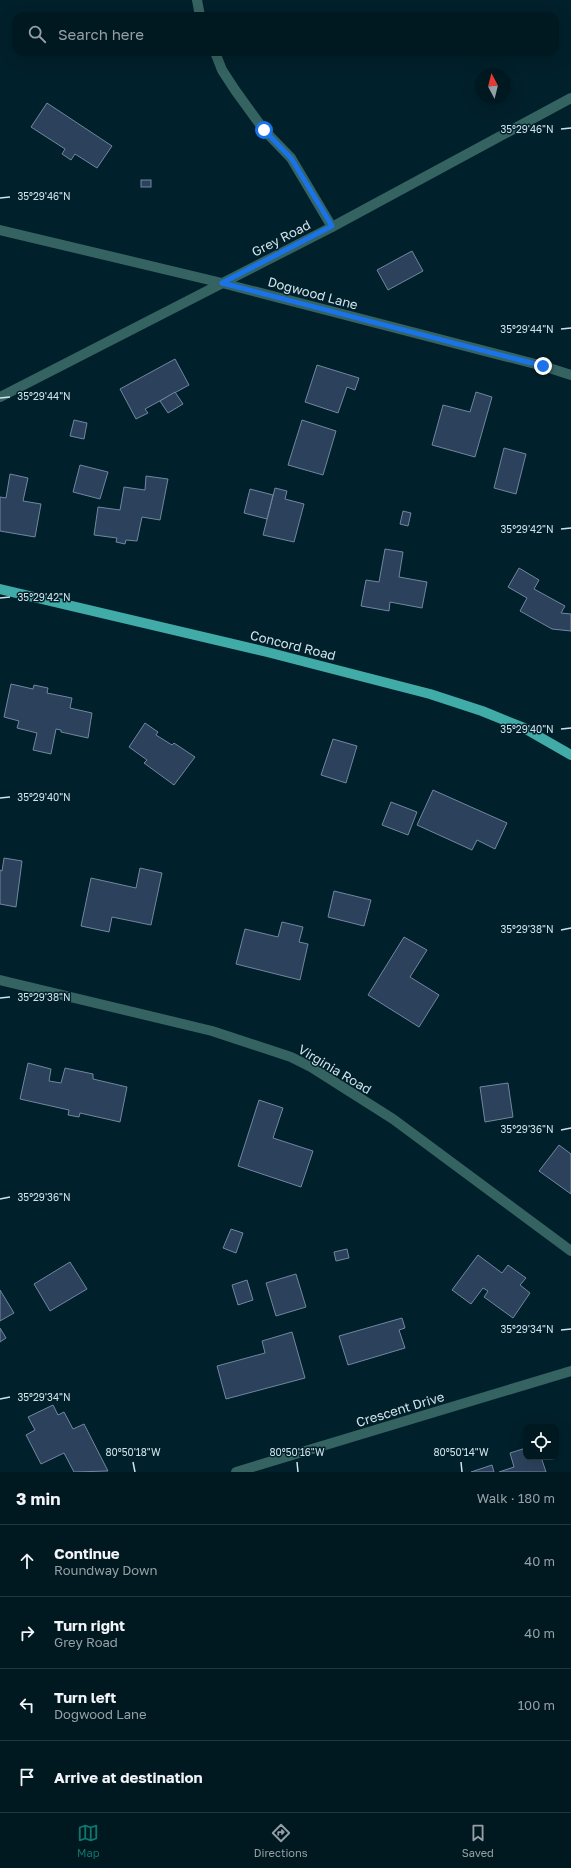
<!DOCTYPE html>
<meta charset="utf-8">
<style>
body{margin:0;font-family:"Golos Text",sans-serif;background:#0a2129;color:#f1f3f6}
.controls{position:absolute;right:12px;bottom:12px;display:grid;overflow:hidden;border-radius:8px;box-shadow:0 4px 16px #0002}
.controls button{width:36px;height:36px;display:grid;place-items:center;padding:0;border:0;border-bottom:1px solid #22373e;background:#001820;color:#f1f3f6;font:20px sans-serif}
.compass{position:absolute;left:475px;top:68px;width:36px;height:36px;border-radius:50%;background:#001820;box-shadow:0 4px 16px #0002;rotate:353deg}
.stop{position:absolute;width:12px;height:12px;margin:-9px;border:3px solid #1a73e8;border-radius:50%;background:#fff}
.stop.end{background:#1a73e8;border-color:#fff;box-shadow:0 1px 4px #0008}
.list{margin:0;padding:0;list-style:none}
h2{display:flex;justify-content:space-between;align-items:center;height:52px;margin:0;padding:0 16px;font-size:17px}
h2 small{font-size:13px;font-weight:400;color:#95a0a5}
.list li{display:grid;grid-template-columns:26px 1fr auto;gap:12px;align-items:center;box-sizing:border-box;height:72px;padding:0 16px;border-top:1px solid #22373e}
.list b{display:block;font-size:15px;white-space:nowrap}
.list p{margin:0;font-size:13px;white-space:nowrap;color:#95a0a5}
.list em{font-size:13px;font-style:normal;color:#95a0a5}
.icon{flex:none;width:22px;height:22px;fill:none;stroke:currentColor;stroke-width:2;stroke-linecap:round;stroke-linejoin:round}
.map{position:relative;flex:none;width:571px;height:1472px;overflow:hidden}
.search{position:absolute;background:#001820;box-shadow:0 4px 16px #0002;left:12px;right:12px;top:12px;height:44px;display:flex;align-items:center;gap:10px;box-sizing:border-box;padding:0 14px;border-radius:12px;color:#95a0a5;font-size:15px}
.sheet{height:340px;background:#001820}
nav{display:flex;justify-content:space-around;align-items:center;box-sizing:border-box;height:56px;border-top:1px solid #22373e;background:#001820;font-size:11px;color:#95a0a5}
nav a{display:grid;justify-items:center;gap:2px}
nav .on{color:#0f766e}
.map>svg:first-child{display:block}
</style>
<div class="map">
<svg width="571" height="1472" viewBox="0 0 571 1472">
<rect width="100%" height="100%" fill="#00202b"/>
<g fill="#2c425c" stroke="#72869f">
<path d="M47,103L112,146L97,168L75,154L71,160L62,154L65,149L31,127Z"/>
<rect x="141" y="180" width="10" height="7"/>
<path d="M412,251L423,271L388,290L377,270Z"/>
<path d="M175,359L189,385L145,409L148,413L136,419L120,389Z"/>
<path d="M317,365L359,378L355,390L347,387L338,413L305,402Z"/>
<path d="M175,392L183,404L168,413L160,401Z"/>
<path d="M476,392L492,397L475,457L432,445L443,405L470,412Z"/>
<path d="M74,420L87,423L84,439L70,436Z"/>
<path d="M302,420L336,431L323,475L288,465Z"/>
<path d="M504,448L526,454L516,494L494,488Z"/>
<path d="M80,465L108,472L100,499L73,492Z"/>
<path d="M10,474L28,478L23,501L41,504L35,537L0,531V497L6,498Z"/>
<path d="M146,476L168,479L160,520L142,517L137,541L126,540L125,544L116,542L117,538L94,535L98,507L120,510L124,487L145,490Z"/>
<path d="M275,488L287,491L285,499L304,504L294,542L263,535Z"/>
<path d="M250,489L273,495L267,519L244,513Z"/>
<path d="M403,511L411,513L408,526L400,524Z"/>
<path d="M385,549L403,552L399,577L427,582L422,608L390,602L389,611L361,606L366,580L379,582Z"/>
<path d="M519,568L539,580L534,589L565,606L561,613L571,614V631L552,629L520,611L527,598L508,587Z"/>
<path d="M11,684L33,689L34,685L48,688L47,693L72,698L70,708L92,713L88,738L61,732V730L56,729L51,754L33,750L37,733L17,728L19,721L4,717Z"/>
<path d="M145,723L158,732L156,735L172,745L174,743L195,757L174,785L144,763L147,760L129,747Z"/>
<path d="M333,739L357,746L346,783L321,775Z"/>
<path d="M433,790L507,823L495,849L477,840L472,850L417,825Z"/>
<path d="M391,802L417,812L408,835L382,825Z"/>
<path d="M4,858L22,861L16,907L0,904V870L2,871Z"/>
<path d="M140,868L162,873L151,925L112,917L109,932L81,926L91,878L136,888Z"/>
<path d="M334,891L371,900L364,926L328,917Z"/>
<path d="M282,922L303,927L299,942L308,944L300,980L236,964L245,929L278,937Z"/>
<path d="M404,937L427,950L410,977L439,995L419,1027L368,995Z"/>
<path d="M28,1063L51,1069L49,1081L61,1083L65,1068L93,1074V1079L127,1087L120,1122L80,1113L79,1117L68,1115L69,1110L20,1099Z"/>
<path d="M508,1083L513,1117L485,1122L480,1087Z"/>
<path d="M259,1100L283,1108L273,1138L313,1151L301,1187L238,1166Z"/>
<path d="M559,1145L571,1154V1194L539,1171Z"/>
<path d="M231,1229L243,1233L236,1253L223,1248Z"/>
<path d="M347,1249L349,1258L336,1261L334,1252Z"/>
<path d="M478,1255L502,1273L508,1265L526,1278L520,1285L530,1293L513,1318L484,1297L488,1291L483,1288L471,1304L452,1290Z"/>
<path d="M70,1262L87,1289L50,1311L34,1284Z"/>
<path d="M296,1274L306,1307L276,1316L266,1283Z"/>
<path d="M247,1280L253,1300L238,1305L232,1285Z"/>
<path d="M0,1290L14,1313L0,1321Z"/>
<path d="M402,1318L405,1328L399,1330L405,1348L348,1365L339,1336Z"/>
<path d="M0,1328L6,1338L0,1342Z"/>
<path d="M292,1332L305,1378L226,1399L217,1366L265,1353L262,1341Z"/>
<path d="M53,1405L58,1415L64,1412L73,1429L84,1424L108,1471L74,1472L64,1453L41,1464L26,1435L35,1430L28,1417Z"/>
<path d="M526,1448V1457H541L546,1472H499L514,1467L510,1453Z"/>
<path d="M492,1465L494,1472H471Z"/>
</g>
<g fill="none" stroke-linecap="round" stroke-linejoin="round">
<g stroke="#356361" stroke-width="10">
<path d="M197,0L200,16"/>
<path d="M215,52L222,70L235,90L264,130L291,158L332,227"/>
<path d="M0,230L222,283L543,366L571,375"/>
<path d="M0,397L332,227L571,98"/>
<path d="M0,980L212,1031L291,1057L311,1067L393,1119L571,1251"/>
<path d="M236,1472L571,1371"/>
</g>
<path stroke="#41aba7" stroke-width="10" d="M0,589L267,652L430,694L482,711L524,728L571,755"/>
</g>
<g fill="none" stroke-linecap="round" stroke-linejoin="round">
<path stroke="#1a73e8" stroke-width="5" d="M264,130L291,158L332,226L222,283L543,366"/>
</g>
<path fill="none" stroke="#d0e3ea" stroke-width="1.5" d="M561,129L571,128M0,198L10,197M561,329L571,328M0,398L10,397M561,529L571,528M0,598L10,597M561,729L571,728M0,798L10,797M561,930L571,928M0,998L10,997M561,1130L571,1128M0,1199L10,1197M561,1330L571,1329M0,1399L10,1397M133,1462L135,1472M297,1462L298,1472M461,1462L462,1472"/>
<g text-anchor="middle" stroke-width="3" stroke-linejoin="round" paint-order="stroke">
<g font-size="13" fill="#d0e3ea" stroke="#00202b">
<text transform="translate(281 238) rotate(-27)" y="5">Grey Road</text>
<text transform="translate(313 293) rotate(15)" y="5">Dogwood Lane</text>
<text transform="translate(293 645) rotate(14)" y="5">Concord Road</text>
<text transform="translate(335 1069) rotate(31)" y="5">Virginia Road</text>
<text transform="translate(400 1409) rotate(-17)" y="5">Crescent Drive</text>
</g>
</g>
<g font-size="10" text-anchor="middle" fill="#d0e3ea" stroke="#00202b" stroke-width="3" stroke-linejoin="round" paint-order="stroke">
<text x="527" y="133">35°29'46"N</text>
<text x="44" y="200">35°29'46"N</text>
<text x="527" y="333">35°29'44"N</text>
<text x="44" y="400">35°29'44"N</text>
<text x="527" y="533">35°29'42"N</text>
<text x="44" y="601">35°29'42"N</text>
<text x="527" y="733">35°29'40"N</text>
<text x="44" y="801">35°29'40"N</text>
<text x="527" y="933">35°29'38"N</text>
<text x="44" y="1001">35°29'38"N</text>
<text x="527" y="1133">35°29'36"N</text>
<text x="44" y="1201">35°29'36"N</text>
<text x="527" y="1333">35°29'34"N</text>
<text x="44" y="1401">35°29'34"N</text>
<text x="133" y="1456">80°50'18"W</text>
<text x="297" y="1456">80°50'16"W</text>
<text x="461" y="1456">80°50'14"W</text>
</g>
</svg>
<div class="controls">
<button><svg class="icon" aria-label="locate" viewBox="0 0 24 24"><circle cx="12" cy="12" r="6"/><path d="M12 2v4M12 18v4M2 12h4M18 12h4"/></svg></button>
</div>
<svg class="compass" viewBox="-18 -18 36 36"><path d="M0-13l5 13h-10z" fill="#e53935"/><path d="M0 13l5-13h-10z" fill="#95a0a5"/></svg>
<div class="stop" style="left:264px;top:130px"></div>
<div class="stop end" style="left:543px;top:366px"></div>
<div class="search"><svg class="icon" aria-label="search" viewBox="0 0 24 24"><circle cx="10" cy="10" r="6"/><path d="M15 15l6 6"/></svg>Search here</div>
</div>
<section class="sheet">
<h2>3 min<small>Walk · 180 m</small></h2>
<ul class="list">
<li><svg class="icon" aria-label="ahead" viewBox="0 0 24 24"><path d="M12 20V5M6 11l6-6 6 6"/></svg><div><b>Continue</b><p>Roundway Down</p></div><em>40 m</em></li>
<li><svg class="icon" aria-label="right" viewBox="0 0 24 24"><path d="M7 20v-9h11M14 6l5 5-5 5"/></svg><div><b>Turn right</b><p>Grey Road</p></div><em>40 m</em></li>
<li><svg class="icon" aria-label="left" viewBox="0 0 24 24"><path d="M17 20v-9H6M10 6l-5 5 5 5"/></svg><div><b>Turn left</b><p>Dogwood Lane</p></div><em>100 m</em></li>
<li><svg class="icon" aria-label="arrive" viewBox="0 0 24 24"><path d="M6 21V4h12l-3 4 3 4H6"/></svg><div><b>Arrive at destination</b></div></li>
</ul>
</section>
<nav>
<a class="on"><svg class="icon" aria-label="map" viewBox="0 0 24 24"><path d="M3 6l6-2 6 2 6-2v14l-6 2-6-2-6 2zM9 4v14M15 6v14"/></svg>Map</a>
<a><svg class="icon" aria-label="directions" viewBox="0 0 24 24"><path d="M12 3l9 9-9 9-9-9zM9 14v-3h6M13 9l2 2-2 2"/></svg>Directions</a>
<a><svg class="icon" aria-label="saved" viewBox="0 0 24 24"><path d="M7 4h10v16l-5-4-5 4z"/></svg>Saved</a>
</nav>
